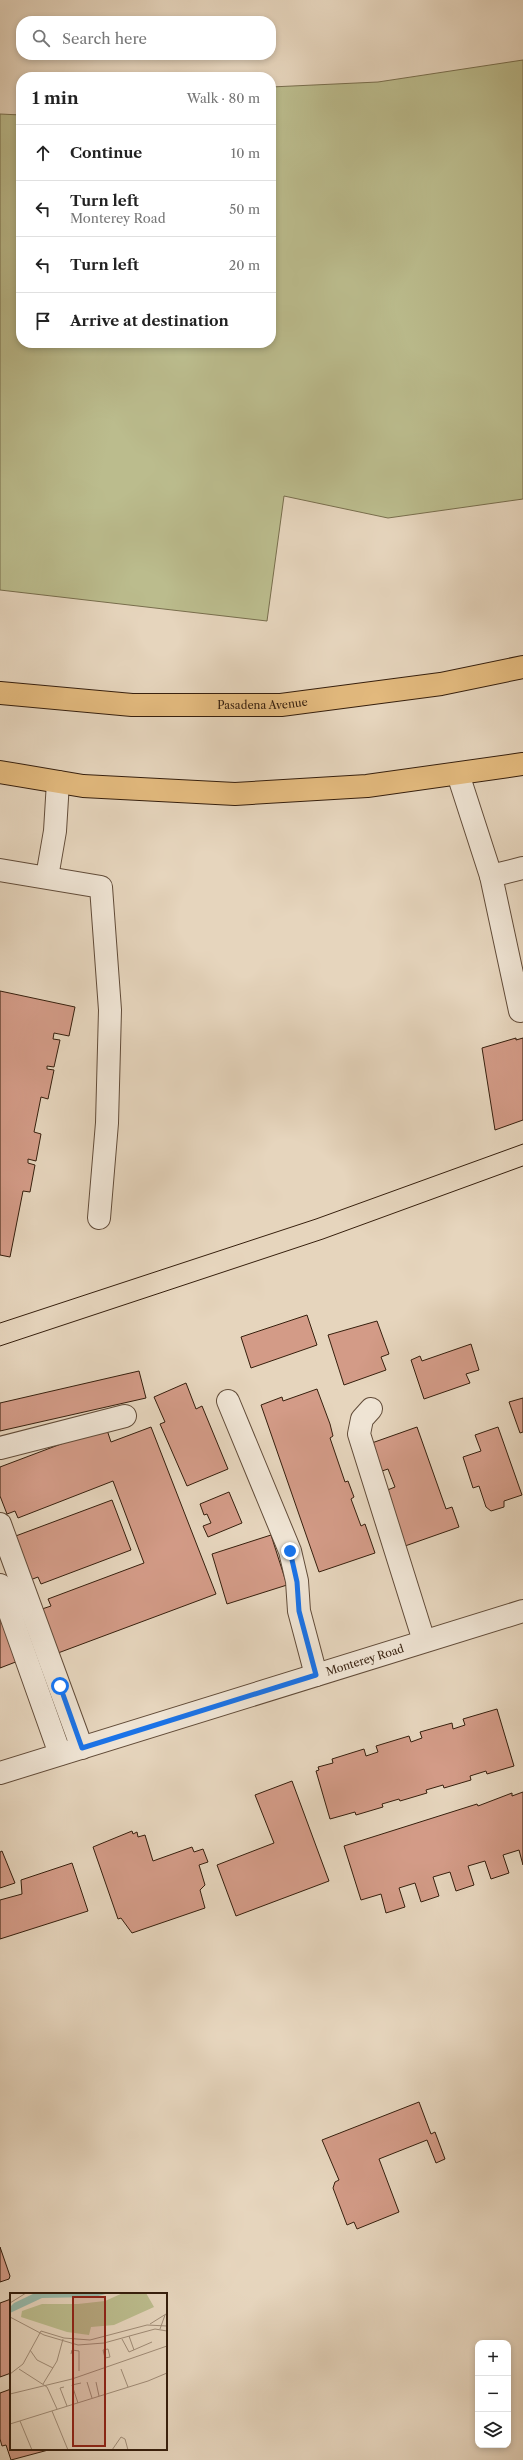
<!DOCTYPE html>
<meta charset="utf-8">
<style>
body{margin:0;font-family:"Libre Caslon Text",serif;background:#f6f6f6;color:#222}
.controls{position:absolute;right:12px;bottom:12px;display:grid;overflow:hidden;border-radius:8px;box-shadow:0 2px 6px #0003}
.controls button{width:36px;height:36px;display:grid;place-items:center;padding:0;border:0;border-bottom:1px solid #e0e0e0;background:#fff;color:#222;font:20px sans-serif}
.stop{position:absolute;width:12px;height:12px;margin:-9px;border:3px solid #1a73e8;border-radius:50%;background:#fff}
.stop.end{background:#1a73e8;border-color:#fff;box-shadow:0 1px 4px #0008}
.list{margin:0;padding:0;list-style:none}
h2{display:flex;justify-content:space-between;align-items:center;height:52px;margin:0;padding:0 16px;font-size:17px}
h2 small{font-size:13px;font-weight:400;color:#767676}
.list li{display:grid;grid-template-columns:26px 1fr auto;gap:12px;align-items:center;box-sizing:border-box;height:56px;padding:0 16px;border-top:1px solid #e0e0e0}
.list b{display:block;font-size:15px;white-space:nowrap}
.list p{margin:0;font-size:13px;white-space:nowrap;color:#767676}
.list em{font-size:13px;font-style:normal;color:#767676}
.icon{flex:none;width:22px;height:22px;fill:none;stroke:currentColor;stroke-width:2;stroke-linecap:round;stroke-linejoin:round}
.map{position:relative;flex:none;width:523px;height:2460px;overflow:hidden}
.search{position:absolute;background:#fff;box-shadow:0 2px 6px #0003;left:16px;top:16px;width:260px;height:44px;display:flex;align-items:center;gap:10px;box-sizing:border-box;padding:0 14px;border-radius:16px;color:#767676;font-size:15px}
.panel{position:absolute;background:#fff;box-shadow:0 2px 6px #0003;left:16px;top:72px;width:260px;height:276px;border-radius:16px}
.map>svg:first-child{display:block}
</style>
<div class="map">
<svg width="523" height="2460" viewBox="0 0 523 2460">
<rect width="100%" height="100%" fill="#e6d5bd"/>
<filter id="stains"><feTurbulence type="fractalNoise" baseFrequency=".005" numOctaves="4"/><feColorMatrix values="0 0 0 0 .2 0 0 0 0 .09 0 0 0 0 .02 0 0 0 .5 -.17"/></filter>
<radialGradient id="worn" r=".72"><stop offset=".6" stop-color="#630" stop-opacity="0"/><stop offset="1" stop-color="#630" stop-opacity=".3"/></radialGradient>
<path fill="#bbbc8d" stroke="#786e4d" d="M523,60V499L388,518L284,496L267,621L0,590V114L21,115V343H271V87L378,82Z"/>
<g fill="#d39b87" stroke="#361f0d">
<path d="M0,991L75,1007L69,1036L54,1033L53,1039L60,1040L54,1067L47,1066V1069L54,1070L48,1099L41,1097L34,1132L41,1134L36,1161L28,1159V1163L35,1165L30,1192L23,1191L10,1257L0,1255Z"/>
<path d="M516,1038V1040L523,1038V1120L495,1130L482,1048Z"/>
<path d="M307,1315L317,1345L251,1368L241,1337Z"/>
<path d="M377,1321L389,1354L381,1357L386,1370L344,1385L328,1335Z"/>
<path d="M471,1344L479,1370L466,1374L470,1383L424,1399L411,1360L420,1356L422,1361Z"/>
<path d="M139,1371L146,1398L0,1431V1403Z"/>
<path d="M186,1383L196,1409L202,1406L228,1469L187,1486L160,1424L165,1422L154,1397Z"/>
<path d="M317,1389L330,1424L333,1436L330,1438L345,1482L348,1481L354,1497L351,1499L361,1526L365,1524L375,1553L319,1572L261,1405L282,1397L283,1401Z"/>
<path d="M523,1398V1432L520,1433L509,1402Z"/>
<path d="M106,1427L111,1442L151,1427L216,1594L58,1653L42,1609L51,1606L48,1599L144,1563L113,1481L18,1518L15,1511L7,1514L0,1496V1467Z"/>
<path d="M417,1427L446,1509L452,1507L459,1527L405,1546L385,1491L395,1487L388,1469L379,1472L369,1444Z"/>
<path d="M498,1427L522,1495L504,1501V1507L491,1511L486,1507L479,1486L473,1488L463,1457L481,1451L475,1435Z"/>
<path d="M229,1492L242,1523L208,1537L203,1526L211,1523L207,1514L204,1515L200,1504Z"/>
<path d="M112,1500L131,1550L41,1584L38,1577L30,1580L13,1537Z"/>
<path d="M271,1535L287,1585L227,1604L212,1554Z"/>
<path d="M0,1588L26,1658L0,1668Z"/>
<path d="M497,1709L514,1766L487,1774L486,1771L470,1776L471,1780L444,1788L443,1785L426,1790L427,1793L400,1801L399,1799L382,1804L383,1807L356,1815L355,1812L330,1819L316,1771L319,1770L318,1767L333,1763L332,1759L364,1749L366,1756L378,1752L376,1746L409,1736L411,1742L422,1738L420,1732L452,1723L453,1729L465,1725L463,1719Z"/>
<path d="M292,1781L329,1881L236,1916L217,1865L274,1843L255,1795Z"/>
<path d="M523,1792V1865L519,1850L503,1855L509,1873L491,1879L485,1861L468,1866L474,1885L456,1891L450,1872L433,1877L439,1896L421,1902L415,1883L399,1888L405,1907L386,1913L381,1894L361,1900L344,1846L477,1804L478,1806L512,1793V1796Z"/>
<path d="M132,1831L133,1834L137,1832L138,1837L145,1835L153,1861L192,1847L194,1852L203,1849L208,1862L199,1865L205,1885L200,1890L205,1908L132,1933L121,1918L118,1919L93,1847Z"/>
<path d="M2,1851L15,1883L0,1888V1852Z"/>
<path d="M72,1863L88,1911L0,1939V1900L22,1894L21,1880Z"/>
<path d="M419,2102L431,2134L435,2132L445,2159L436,2163L427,2140L379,2159L399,2212L357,2229L354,2222L347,2225L333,2188L335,2182L339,2180L322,2140Z"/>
<path d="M0,2247L10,2276L9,2279L0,2282Z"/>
<path d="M11,2299V2373L0,2377V2303Z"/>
<path d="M11,2389V2449H52L11,2460L6,2445L2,2446L0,2439V2393Z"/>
</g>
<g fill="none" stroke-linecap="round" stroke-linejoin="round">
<defs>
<g id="minor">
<path d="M458,774L491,876"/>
<path d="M523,868L491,876L520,1011L523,1010"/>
<path d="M0,870L101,887L110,1010L107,1123L99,1218"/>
<path d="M47,877L55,831L58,782"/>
<path d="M228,1401L290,1551L297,1581L299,1611L316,1675"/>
<path d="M371,1409L362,1419L359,1434L424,1641"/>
<path d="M0,1448L125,1416"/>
<path d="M0,1524L82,1748"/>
<path d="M0,1585L60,1754"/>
<path id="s1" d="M0,1773L523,1611"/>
</g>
<g id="major">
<path id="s2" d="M0,693L132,705H281L441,684L523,667"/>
<path d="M0,772L83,786L235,794L367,786L523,764"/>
</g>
</defs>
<use href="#minor" stroke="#624c39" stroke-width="24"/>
<use href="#major" stroke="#361f0d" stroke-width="24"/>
<use href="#minor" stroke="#efe4d4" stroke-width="22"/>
<use href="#major" stroke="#e3ba7e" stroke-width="22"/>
<g stroke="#361f0d" stroke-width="1">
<path d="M0,1323L316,1219L523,1144"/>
<path d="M0,1346L323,1239L523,1166"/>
</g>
</g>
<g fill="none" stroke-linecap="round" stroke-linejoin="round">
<path stroke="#1a73e8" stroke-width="5" d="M60,1686L82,1748L316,1675L299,1611L297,1582L290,1551"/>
</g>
<g text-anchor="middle" stroke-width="3.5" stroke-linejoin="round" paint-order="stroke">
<g font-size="11" fill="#361f0d" stroke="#efe4d4">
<text dy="4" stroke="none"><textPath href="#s2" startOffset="263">Pasadena Avenue</textPath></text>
<text dy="4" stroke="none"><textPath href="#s1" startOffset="382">Monterey Road</textPath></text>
</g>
</g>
<g transform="translate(10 2293)">
<rect width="157" height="157" fill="#e6d5bd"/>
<path d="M113,0H136L144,14L104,32L81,34L79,42L57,39L11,24L12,18L32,11H68L95,8Z" fill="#bbbc8d"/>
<path d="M25,0H99L85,4L32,5L0,20V14L4,10Z" fill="#97b9aa"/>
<path fill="none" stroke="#a08c77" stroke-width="1" d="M0,10L16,0M0,24L34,42L68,52L94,50L145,36L157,38M140,31L156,21L157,24M150,36L155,22M31,38L54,45L80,47L137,32L157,33M119,43L124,57M112,46L119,59L142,49M98,56L100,64L95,65L93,57ZM20,57L27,67L43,75M61,61L62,57L69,58V78M9,76L37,94L47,116M111,76L118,94M0,81L13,71L31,38M77,89L82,105M86,89L89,103M33,91L47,68L53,46M54,94L50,95L57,113M0,101L62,86L157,53M68,110L62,92L71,90M42,118L58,157M10,128L22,157M0,131L138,88L157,80M102,157L111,144L115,146L118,157"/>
<path fill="#8f2418" fill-opacity="0.15" stroke="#8f2418" stroke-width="2" d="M63,4H95V153H63Z"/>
<rect width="157" height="157" fill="none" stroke="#361f0d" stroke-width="2"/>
</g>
<rect width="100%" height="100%" filter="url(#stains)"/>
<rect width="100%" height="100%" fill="url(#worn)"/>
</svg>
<div class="controls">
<button>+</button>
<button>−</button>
<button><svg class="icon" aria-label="layers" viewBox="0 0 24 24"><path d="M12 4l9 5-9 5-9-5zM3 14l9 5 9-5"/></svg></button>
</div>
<div class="stop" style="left:60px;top:1686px"></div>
<div class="stop end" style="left:290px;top:1551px"></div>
<div class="search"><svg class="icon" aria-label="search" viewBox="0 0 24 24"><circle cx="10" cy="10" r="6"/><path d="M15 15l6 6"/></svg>Search here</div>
<section class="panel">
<h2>1 min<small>Walk · 80 m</small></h2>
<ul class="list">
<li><svg class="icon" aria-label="ahead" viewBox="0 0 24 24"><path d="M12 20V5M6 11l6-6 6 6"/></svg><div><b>Continue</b></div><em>10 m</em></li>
<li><svg class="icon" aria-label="left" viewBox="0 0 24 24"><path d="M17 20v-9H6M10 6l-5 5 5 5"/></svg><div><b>Turn left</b><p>Monterey Road</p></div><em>50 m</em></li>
<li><svg class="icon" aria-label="left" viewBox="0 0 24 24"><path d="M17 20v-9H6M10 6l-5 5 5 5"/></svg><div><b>Turn left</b></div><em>20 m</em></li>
<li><svg class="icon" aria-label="arrive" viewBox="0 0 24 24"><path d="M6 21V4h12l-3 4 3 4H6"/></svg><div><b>Arrive at destination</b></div></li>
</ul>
</section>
</div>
